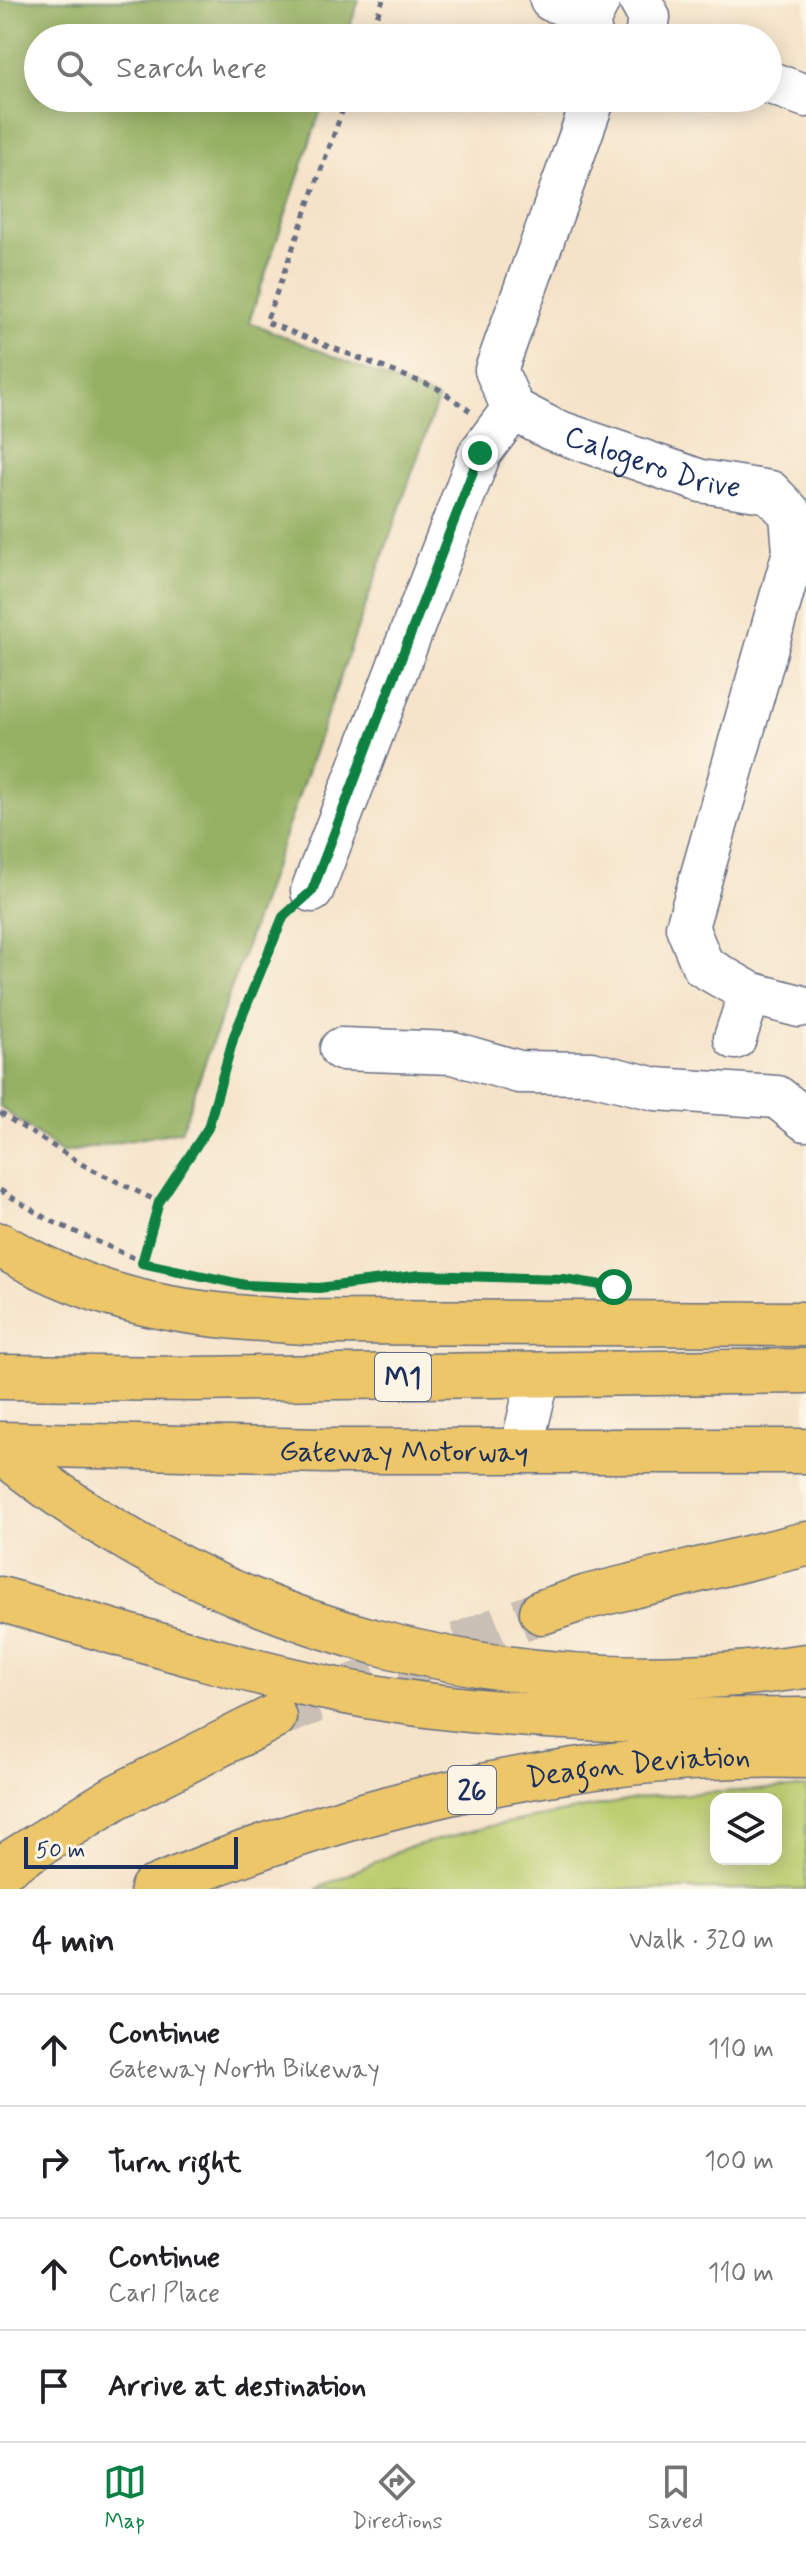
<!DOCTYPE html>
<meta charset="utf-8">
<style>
body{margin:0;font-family:Mynerve,sans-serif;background:#f6f6f6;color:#202124}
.controls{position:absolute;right:24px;bottom:24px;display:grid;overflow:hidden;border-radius:16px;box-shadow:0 4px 20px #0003}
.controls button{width:72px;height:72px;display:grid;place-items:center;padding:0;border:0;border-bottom:2px solid #e0e0e0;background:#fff;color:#202124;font:40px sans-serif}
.scale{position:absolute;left:24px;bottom:20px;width:214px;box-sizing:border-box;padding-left:8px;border:4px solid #1b2f5e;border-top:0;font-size:22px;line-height:28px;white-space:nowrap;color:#1b2f5e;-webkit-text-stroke:6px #fcf5e5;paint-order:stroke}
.stop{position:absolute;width:24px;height:24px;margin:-18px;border:6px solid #0b8043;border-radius:50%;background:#fff}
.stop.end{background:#0b8043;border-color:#fff;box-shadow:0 2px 8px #0008}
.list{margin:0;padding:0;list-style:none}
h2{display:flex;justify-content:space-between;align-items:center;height:104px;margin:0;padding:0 32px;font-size:34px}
h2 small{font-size:26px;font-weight:400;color:#757577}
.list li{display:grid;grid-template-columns:52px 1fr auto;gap:24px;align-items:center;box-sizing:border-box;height:112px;padding:0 32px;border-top:2px solid #e0e0e0}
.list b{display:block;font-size:30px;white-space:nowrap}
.list p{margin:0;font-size:26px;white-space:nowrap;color:#757577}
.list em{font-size:26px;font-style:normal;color:#757577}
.icon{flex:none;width:44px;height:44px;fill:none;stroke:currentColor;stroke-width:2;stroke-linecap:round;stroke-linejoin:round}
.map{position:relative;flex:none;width:806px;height:1889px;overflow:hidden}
.search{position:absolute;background:#fff;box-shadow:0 4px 20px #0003;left:24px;right:24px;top:24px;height:88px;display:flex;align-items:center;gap:20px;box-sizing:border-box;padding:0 28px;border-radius:44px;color:#757577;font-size:30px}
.sheet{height:552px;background:#fff}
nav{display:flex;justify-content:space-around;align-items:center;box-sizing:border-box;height:112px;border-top:2px solid #e0e0e0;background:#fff;font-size:22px;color:#757577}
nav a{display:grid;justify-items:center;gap:4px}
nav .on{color:#0b8043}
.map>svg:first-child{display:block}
</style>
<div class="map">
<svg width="806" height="1889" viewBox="0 0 806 1889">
<rect width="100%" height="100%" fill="#fcf5e5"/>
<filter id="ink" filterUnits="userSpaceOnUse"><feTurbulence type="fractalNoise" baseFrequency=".0125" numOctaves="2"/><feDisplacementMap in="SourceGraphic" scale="16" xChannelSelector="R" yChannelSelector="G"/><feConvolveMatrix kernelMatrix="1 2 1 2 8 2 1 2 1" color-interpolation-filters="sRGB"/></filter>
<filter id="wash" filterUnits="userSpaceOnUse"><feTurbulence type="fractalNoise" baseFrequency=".006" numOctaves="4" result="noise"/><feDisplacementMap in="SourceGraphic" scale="32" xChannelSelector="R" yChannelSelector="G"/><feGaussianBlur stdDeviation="1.8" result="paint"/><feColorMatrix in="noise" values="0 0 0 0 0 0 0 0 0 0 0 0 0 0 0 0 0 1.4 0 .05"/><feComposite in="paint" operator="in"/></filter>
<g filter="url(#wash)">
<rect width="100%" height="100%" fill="#f5e3c9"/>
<path fill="#bbcd70" stroke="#6b7e67" stroke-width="2" fill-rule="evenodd" d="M806,1787V1889H316L406,1848L495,1825L652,1796ZM716,1799H776V1859H716Z"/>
<path fill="#94b062" stroke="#587060" stroke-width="2" d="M0,0H359L346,38H38V98H325L249,322L438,399L181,1131L62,1153L0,1107Z"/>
</g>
<g filter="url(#ink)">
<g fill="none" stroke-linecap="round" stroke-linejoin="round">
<path stroke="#c9bfb4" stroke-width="44" stroke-dasharray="44 22" stroke-linecap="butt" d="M274,1717L542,1612"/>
<defs>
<g id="minor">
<path d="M551,0L590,13"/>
<path d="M640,0L649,17L646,38"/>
<path d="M592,38L588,22L599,0"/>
<path d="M768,82L806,96"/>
<path id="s1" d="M594,98L496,370L513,409L551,429L701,481L770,492L791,514L794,552L687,927L703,966L750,993L799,1006"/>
<path d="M312,891L480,453L513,409"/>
<path d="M735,1038L750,993"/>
<path d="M341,1049L453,1053L519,1072L591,1073L656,1089L777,1097L806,1120"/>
<path d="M521,1450L539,1375"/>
</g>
<g id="highway">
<path d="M0,1245C106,1306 186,1315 306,1322L806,1324"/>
<path d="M0,1377L193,1379L806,1371"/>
<path id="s2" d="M0,1444L325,1451H806"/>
<path d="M0,1450C226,1635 518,1708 806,1666"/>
<path d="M0,1599C107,1629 214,1664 322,1687C480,1722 646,1721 806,1720"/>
<path d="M542,1612L587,1597L806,1544"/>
<path d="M0,1869L116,1797L274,1717"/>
<path id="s3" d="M152,1889C356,1803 584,1750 806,1756"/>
</g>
</defs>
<use href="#minor" stroke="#676e83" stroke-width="45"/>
<use href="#highway" stroke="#676e83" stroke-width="47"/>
<g stroke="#676e83" stroke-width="5" stroke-dasharray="6 6" stroke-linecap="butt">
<path d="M369,38L383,0"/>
<path d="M347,98L266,322L439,389L470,411"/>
<path d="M0,1113L85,1166L159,1202"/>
<path d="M0,1190L47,1219L145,1263"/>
<path d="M142,1263L159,1202L208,1128L234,1036L288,912"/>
<path d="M353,1284C435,1274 520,1271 602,1285"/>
</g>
<use href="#minor" stroke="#fff" stroke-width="42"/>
<use href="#highway" stroke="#ecc669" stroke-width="44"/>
</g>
</g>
<g fill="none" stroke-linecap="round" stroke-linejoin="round" filter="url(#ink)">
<path stroke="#0b8043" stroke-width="10" d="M480,453L312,891L283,917L234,1036L208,1128L159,1202L142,1263L245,1285L319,1288L420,1275L564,1279L614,1287"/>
</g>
<g text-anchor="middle" stroke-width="8" stroke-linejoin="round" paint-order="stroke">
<g fill="#fcf5e5" stroke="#5e6a86" stroke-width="2">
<rect x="375" y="1353" width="56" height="48" rx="6"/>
<rect x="448" y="1766" width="48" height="48" rx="6"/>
</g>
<g font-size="28" font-weight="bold" fill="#1b2f5e">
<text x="403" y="1387">M1</text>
<text x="472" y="1800">26</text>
</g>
<g font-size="30" fill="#1b2f5e" stroke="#fcf5e5">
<text dy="10" stroke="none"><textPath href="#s1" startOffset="482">Calogero Drive</textPath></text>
<text dy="10" stroke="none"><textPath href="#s2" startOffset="404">Gateway Motorway</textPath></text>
<text dy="10" stroke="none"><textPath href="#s3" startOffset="504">Deagon Deviation</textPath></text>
</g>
</g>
</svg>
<div class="controls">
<button><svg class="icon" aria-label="layers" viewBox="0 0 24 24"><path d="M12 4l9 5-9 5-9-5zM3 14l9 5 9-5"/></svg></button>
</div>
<div class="scale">50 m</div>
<div class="stop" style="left:614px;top:1287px"></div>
<div class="stop end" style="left:480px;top:453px"></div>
<div class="search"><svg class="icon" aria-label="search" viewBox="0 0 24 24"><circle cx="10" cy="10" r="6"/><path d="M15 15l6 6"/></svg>Search here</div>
</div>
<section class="sheet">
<h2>4 min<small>Walk · 320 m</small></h2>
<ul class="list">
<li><svg class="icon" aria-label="ahead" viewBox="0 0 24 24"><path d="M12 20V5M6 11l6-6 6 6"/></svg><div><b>Continue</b><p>Gateway North Bikeway</p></div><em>110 m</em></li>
<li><svg class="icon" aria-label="right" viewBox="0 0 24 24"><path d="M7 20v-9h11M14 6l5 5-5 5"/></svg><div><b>Turn right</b></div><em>100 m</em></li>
<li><svg class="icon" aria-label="ahead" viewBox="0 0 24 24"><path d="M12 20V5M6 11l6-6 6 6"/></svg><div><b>Continue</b><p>Carl Place</p></div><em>110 m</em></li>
<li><svg class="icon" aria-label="arrive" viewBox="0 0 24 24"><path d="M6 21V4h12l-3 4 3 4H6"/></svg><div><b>Arrive at destination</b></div></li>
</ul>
</section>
<nav>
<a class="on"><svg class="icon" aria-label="map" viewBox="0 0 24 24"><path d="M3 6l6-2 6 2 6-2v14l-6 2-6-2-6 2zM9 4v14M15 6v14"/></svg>Map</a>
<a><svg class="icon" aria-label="directions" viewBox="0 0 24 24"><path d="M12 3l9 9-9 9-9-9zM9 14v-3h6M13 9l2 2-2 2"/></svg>Directions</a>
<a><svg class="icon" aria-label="saved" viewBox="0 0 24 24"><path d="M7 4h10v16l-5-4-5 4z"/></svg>Saved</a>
</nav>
